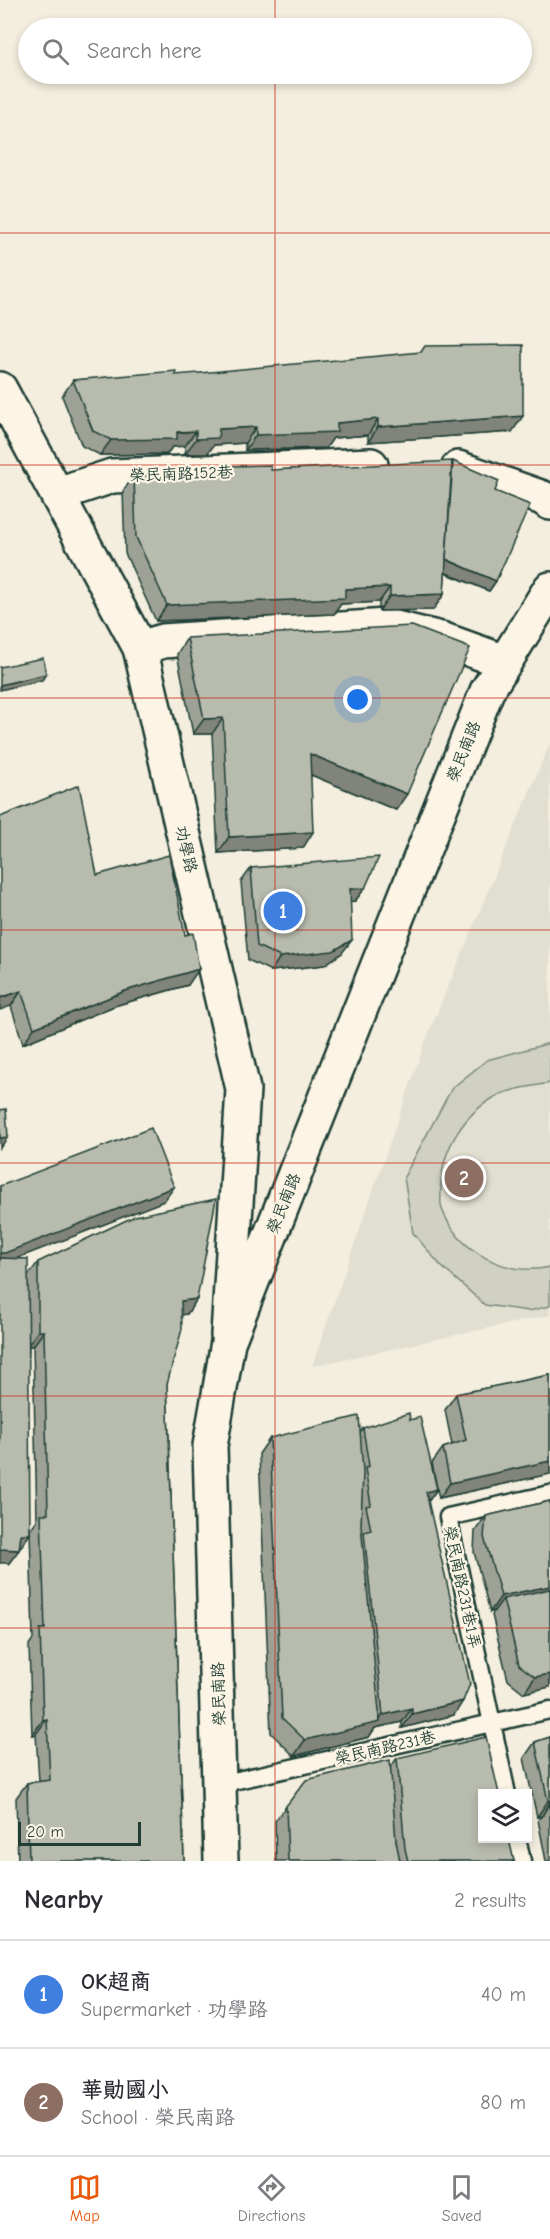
<!DOCTYPE html>
<meta charset="utf-8">
<style>
body{margin:0;font-family:"Comic Neue","LXGW WenKai TC",sans-serif;background:#f7f7f7;color:#2b2b33}
.controls{position:absolute;right:18px;bottom:18px;display:grid;overflow:hidden;border-radius:0px;box-shadow:0 3px 9px #0003}
.controls button{width:54px;height:54px;display:grid;place-items:center;padding:0;border:0;border-bottom:2px solid #e1e1e2;background:#fff;color:#2b2b33;font:30px sans-serif}
.scale{position:absolute;left:18px;bottom:15px;width:123px;box-sizing:border-box;padding-left:6px;border:3px solid #1f3d34;border-top:0;font-size:16px;line-height:21px;white-space:nowrap;color:#1f3d34;-webkit-text-stroke:4px #fcf5e5;paint-order:stroke}
.you{position:absolute;left:358px;top:700px;width:21px;height:21px;margin:-15px;border:4px solid #fff;border-radius:50%;background:#1a73e8;box-shadow:0 0 0 9px #1a73e833}
.badge{display:grid;place-items:center;width:39px;height:39px;border-radius:50%;background:#ea580c;color:#fff;font-size:20px;font-weight:700}
.pin{position:absolute;translate:-50% -50%;border:3px solid #fff;box-shadow:0 2px 6px #0006}
.list{margin:0;padding:0;list-style:none}
h2{display:flex;justify-content:space-between;align-items:center;height:78px;margin:0;padding:0 24px;font-size:26px}
h2 small{font-size:20px;font-weight:400;color:#7c7c81}
.list li{display:grid;grid-template-columns:39px 1fr auto;gap:18px;align-items:center;box-sizing:border-box;height:108px;padding:0 24px;border-top:2px solid #e1e1e2}
.list b{display:block;font-size:22px;white-space:nowrap}
.list p{margin:0;font-size:20px;white-space:nowrap;color:#7c7c81}
.list em{font-size:20px;font-style:normal;color:#7c7c81}
.icon{flex:none;width:33px;height:33px;fill:none;stroke:currentColor;stroke-width:2;stroke-linecap:round;stroke-linejoin:round}
.map{position:relative;flex:none;width:550px;height:1861px;overflow:hidden}
.search{position:absolute;background:#fff;box-shadow:0 3px 9px #0003;left:18px;right:18px;top:18px;height:66px;display:flex;align-items:center;gap:15px;box-sizing:border-box;padding:0 21px;border-radius:33px;color:#7c7c81;font-size:22px}
.sheet{height:294px;background:#fff}
nav{display:flex;justify-content:space-around;align-items:center;box-sizing:border-box;height:84px;border-top:2px solid #e1e1e2;background:#fff;font-size:16px;color:#7c7c81}
nav a{display:grid;justify-items:center;gap:3px}
nav .on{color:#ea580c}
.map>svg:first-child{display:block}
</style>
<div class="map">
<svg width="550" height="1861" viewBox="0 0 550 1861">
<rect width="100%" height="100%" fill="#f3eede"/>
<filter id="ink" filterUnits="userSpaceOnUse"><feTurbulence type="fractalNoise" baseFrequency=".0167" numOctaves="2"/><feDisplacementMap in="SourceGraphic" scale="12" xChannelSelector="R" yChannelSelector="G"/><feConvolveMatrix kernelMatrix="1 2 1 2 8 2 1 2 1" color-interpolation-filters="sRGB"/></filter>
<g filter="url(#ink)">
<path fill="#e1dfd0" d="M550,743V1315L312,1366L425,1042Z"/>
<path fill="#d0d1c2" stroke="#78877b" stroke-width="1.5" d="M550,1043V1083C535,1086 515,1088 501,1094C464,1111 440,1151 441,1191C441,1196 440,1204 442,1209C458,1252 507,1277 550,1267V1306L529,1311L485,1305L441,1266L413,1233L404,1177L452,1088L487,1060Z"/>
<g fill="none" stroke-linecap="round" stroke-linejoin="round">
<defs>
<g id="lane">
<path d="M220,1784L550,1710"/>
<path d="M507,1794L448,1517L550,1494"/>
<path d="M517,1838L522,1861"/>
</g>
<g id="street">
<path d="M0,389L140,648L243,1089L228,1335"/>
<path d="M458,468L543,498L550,503"/>
<path d="M58,494L112,476L371,465"/>
<path d="M140,648L163,641L387,626L441,639L505,662"/>
</g>
<path id="secondary" d="M221,1861L210,1446L228,1342L487,691L550,589"/>
</defs>
<use href="#lane" stroke="#1f3d34" stroke-width="21"/>
<use href="#street" stroke="#1f3d34" stroke-width="38"/>
<use href="#secondary" stroke="#1f3d34" stroke-width="38"/>
<use href="#lane" stroke="#fcf5e5" stroke-width="16"/>
<use href="#street" stroke="#fcf5e5" stroke-width="33"/>
<use href="#secondary" stroke="#fcf5e5" stroke-width="33"/>
</g>
<g fill="#9ea296" stroke="#1f3d34" stroke-width="1.5">
<path d="M175,375L512,432L368,442V435L333,438L326,448L245,450V443L214,445L207,454H185V446L172,447L167,454L100,455L82,446L62,396L73,380Z"/>
<path d="M453,461L495,491L496,581L489,591L445,573L444,594L433,610L379,611V602L341,604L334,614L156,621L125,553L123,491L134,476L221,473L226,466L271,470L452,463Z"/>
<path d="M187,638L396,810L311,775L303,848L218,853L212,734H193L177,654Z"/>
<path d="M251,868L365,888L355,901L350,902L342,953L324,965L271,971L248,960L241,882Z"/>
<path d="M97,875L188,985L114,1006L23,1044L11,1006Z"/>
<path d="M0,1186L174,1187L164,1201L17,1258L28,1276L38,1262L197,1299L187,1314L181,1315L167,1384L184,1861H18L16,1798L27,1783L39,1781L36,1734L32,1735L29,1645L33,1639L30,1530L37,1520L33,1346H29L20,1548L9,1563Z"/>
<path d="M550,1375V1474L439,1498L437,1489L428,1502L454,1715L402,1728V1722L375,1728L369,1737L294,1756L271,1733L259,1454L270,1438L360,1432L363,1428L410,1420L437,1488L432,1463L443,1448L452,1445L445,1410L456,1394Z"/>
<path d="M550,1501V1687L524,1693L508,1680L492,1615L494,1611L490,1612L474,1552L475,1531L486,1516Z"/>
<path d="M550,1737V1861H546L538,1820L542,1816L537,1817L524,1758L535,1742Z"/>
<path d="M397,1758L514,1861H276L275,1821L286,1806L391,1767Z"/>
</g>
<g fill="#81847a" stroke="#1f3d34" stroke-width="1.5">
<path d="M523,416L512,432L368,442L378,427Z"/>
<path d="M378,419L368,435L333,438L326,448L245,450L256,435L337,423Z"/>
<path d="M256,427L245,443L214,445L207,454H185L196,439L219,429Z"/>
<path d="M196,431L185,446L172,447L167,454L100,455L111,440Z"/>
<path d="M445,559L496,581L489,591L437,569Z"/>
<path d="M390,587L379,602L341,604L334,614L156,621L167,605L345,589Z"/>
<path d="M444,594L433,610L379,611L390,596Z"/>
<path d="M46,674L42,680L0,690V685Z"/>
<path d="M223,718L212,734H193L204,719Z"/>
<path d="M310,754L407,794L396,810L299,770Z"/>
<path d="M313,832L303,848L218,853L229,837Z"/>
<path d="M365,888L355,901L340,903L350,889Z"/>
<path d="M352,940L342,953L324,965L271,971L280,957Z"/>
<path d="M199,969L188,985L114,1006L23,1044L34,1028L125,991Z"/>
<path d="M21,991L11,1006L0,1010V998Z"/>
<path d="M8,1137L0,1148V1138Z"/>
<path d="M174,1187L164,1201L0,1265V1253Z"/>
<path d="M197,1299L187,1314L170,1316L181,1301Z"/>
<path d="M38,1331H44L33,1346H27Z"/>
<path d="M550,1461V1474L439,1498L450,1483Z"/>
<path d="M437,1489L427,1503L426,1492Z"/>
<path d="M21,1534H30L20,1548H11Z"/>
<path d="M0,1549L19,1550L9,1563H0Z"/>
<path d="M550,1586V1599H503L494,1611L490,1612L501,1596Z"/>
<path d="M550,1674V1687L524,1693L535,1677Z"/>
<path d="M463,1701L454,1715L402,1728L412,1714Z"/>
<path d="M412,1708L402,1722L375,1728L369,1737L294,1756L305,1740L378,1722L383,1715Z"/>
<path d="M47,1719L36,1734L32,1735L43,1720Z"/>
<path d="M548,1801H550V1808L549,1804L542,1816L537,1817Z"/>
</g>
<g fill="#b8bcae" stroke="#1f3d34" stroke-width="1.5">
<path d="M523,345V416L378,427V419L337,423V432L256,435V427L219,429L218,438L196,439V431L177,432V439L111,440L93,431L73,380L176,371L175,375L200,373L421,352L425,346Z"/>
<path d="M452,461L444,594L390,596V587L345,589V598L167,605L136,537L134,476L226,472V466L270,465L271,470Z"/>
<path d="M453,461L499,481L495,491L530,505L496,581L446,559Z"/>
<path d="M412,626L470,648L407,794L310,754L313,832L229,837L223,718L204,719L187,638Z"/>
<path d="M43,658L46,674L0,685V667Z"/>
<path d="M79,785L97,875L169,855L185,935L193,933L199,969L125,991L34,1028L21,991L0,998V817Z"/>
<path d="M379,857L365,888L350,889L352,940L333,951L280,957L257,946L251,868Z"/>
<path d="M6,1109L8,1137L0,1138V1110Z"/>
<path d="M151,1128L174,1187L5,1253H0V1186Z"/>
<path d="M216,1199L197,1299L181,1301L182,1329L167,1384L184,1861H29L27,1783L50,1780L47,1719L43,1720L40,1629H45L41,1514H48L44,1331H38V1262L135,1216Z"/>
<path d="M0,1258L28,1259L30,1534H21L19,1550L0,1549Z"/>
<path d="M550,1375V1461L450,1483L443,1448L466,1440L456,1394Z"/>
<path d="M409,1413L410,1420L420,1417L437,1489L426,1492L470,1684L463,1701L412,1714V1708L383,1715L364,1532L371,1530L366,1506L371,1505L365,1468L369,1466L363,1428Z"/>
<path d="M359,1416L363,1472L361,1525L380,1722L305,1740L282,1718L270,1438Z"/>
<path d="M550,1501V1586L501,1596L484,1537L486,1516Z"/>
<path d="M550,1589V1674L535,1677L519,1665L503,1599Z"/>
<path d="M486,1737L499,1794H483V1839H509L514,1861H408L405,1849L397,1758Z"/>
<path d="M550,1737V1801H548L535,1742Z"/>
<path d="M390,1760L396,1841L400,1861H288L286,1806L306,1780Z"/>
</g>
</g>
<path fill="none" stroke="#c8321e" stroke-width="1.5" stroke-opacity="0.55" d="M275,0V28M275,74V1861M0,233H550M0,465H550M0,698H550M0,930H550M0,1163H550M0,1396H550M0,1628H550"/>
<g text-anchor="middle" stroke-width="4.5" stroke-linejoin="round" paint-order="stroke">
<g font-size="16" fill="#1f3d34" stroke="#fcf5e5">
<text transform="translate(181 473) rotate(-2)" y="6">榮民南路152巷</text>
<text transform="translate(463 751) rotate(-68)" y="6">榮民南路</text>
<text transform="translate(187 849) rotate(77)" y="6">功學路</text>
<text transform="translate(283 1203) rotate(-68)" y="6">榮民南路</text>
<text transform="translate(463 1587) rotate(78)" y="6">榮民南路231巷1弄</text>
<text transform="translate(218 1694) rotate(-92)" y="6">榮民南路</text>
<text transform="translate(385 1747) rotate(-13)" y="6">榮民南路231巷</text>
</g>
</g>
</svg>
<div class="controls">
<button><svg class="icon" aria-label="layers" viewBox="0 0 24 24"><path d="M12 4l9 5-9 5-9-5zM3 14l9 5 9-5"/></svg></button>
</div>
<div class="scale">20 m</div>
<div class="you"></div>
<div class="pin badge" style="left:283px;top:911px;background:#3f7fe0">1</div>
<div class="pin badge" style="left:464px;top:1178px;background:#8d6e63">2</div>
<div class="search"><svg class="icon" aria-label="search" viewBox="0 0 24 24"><circle cx="10" cy="10" r="6"/><path d="M15 15l6 6"/></svg>Search here</div>
</div>
<section class="sheet">
<h2>Nearby<small>2 results</small></h2>
<ul class="list">
<li><span class="badge" style="background:#3f7fe0">1</span><div><b>OK超商</b><p>Supermarket · 功學路</p></div><em>40 m</em></li>
<li><span class="badge" style="background:#8d6e63">2</span><div><b>華勛國小</b><p>School · 榮民南路</p></div><em>80 m</em></li>
</ul>
</section>
<nav>
<a class="on"><svg class="icon" aria-label="map" viewBox="0 0 24 24"><path d="M3 6l6-2 6 2 6-2v14l-6 2-6-2-6 2zM9 4v14M15 6v14"/></svg>Map</a>
<a><svg class="icon" aria-label="directions" viewBox="0 0 24 24"><path d="M12 3l9 9-9 9-9-9zM9 14v-3h6M13 9l2 2-2 2"/></svg>Directions</a>
<a><svg class="icon" aria-label="saved" viewBox="0 0 24 24"><path d="M7 4h10v16l-5-4-5 4z"/></svg>Saved</a>
</nav>
